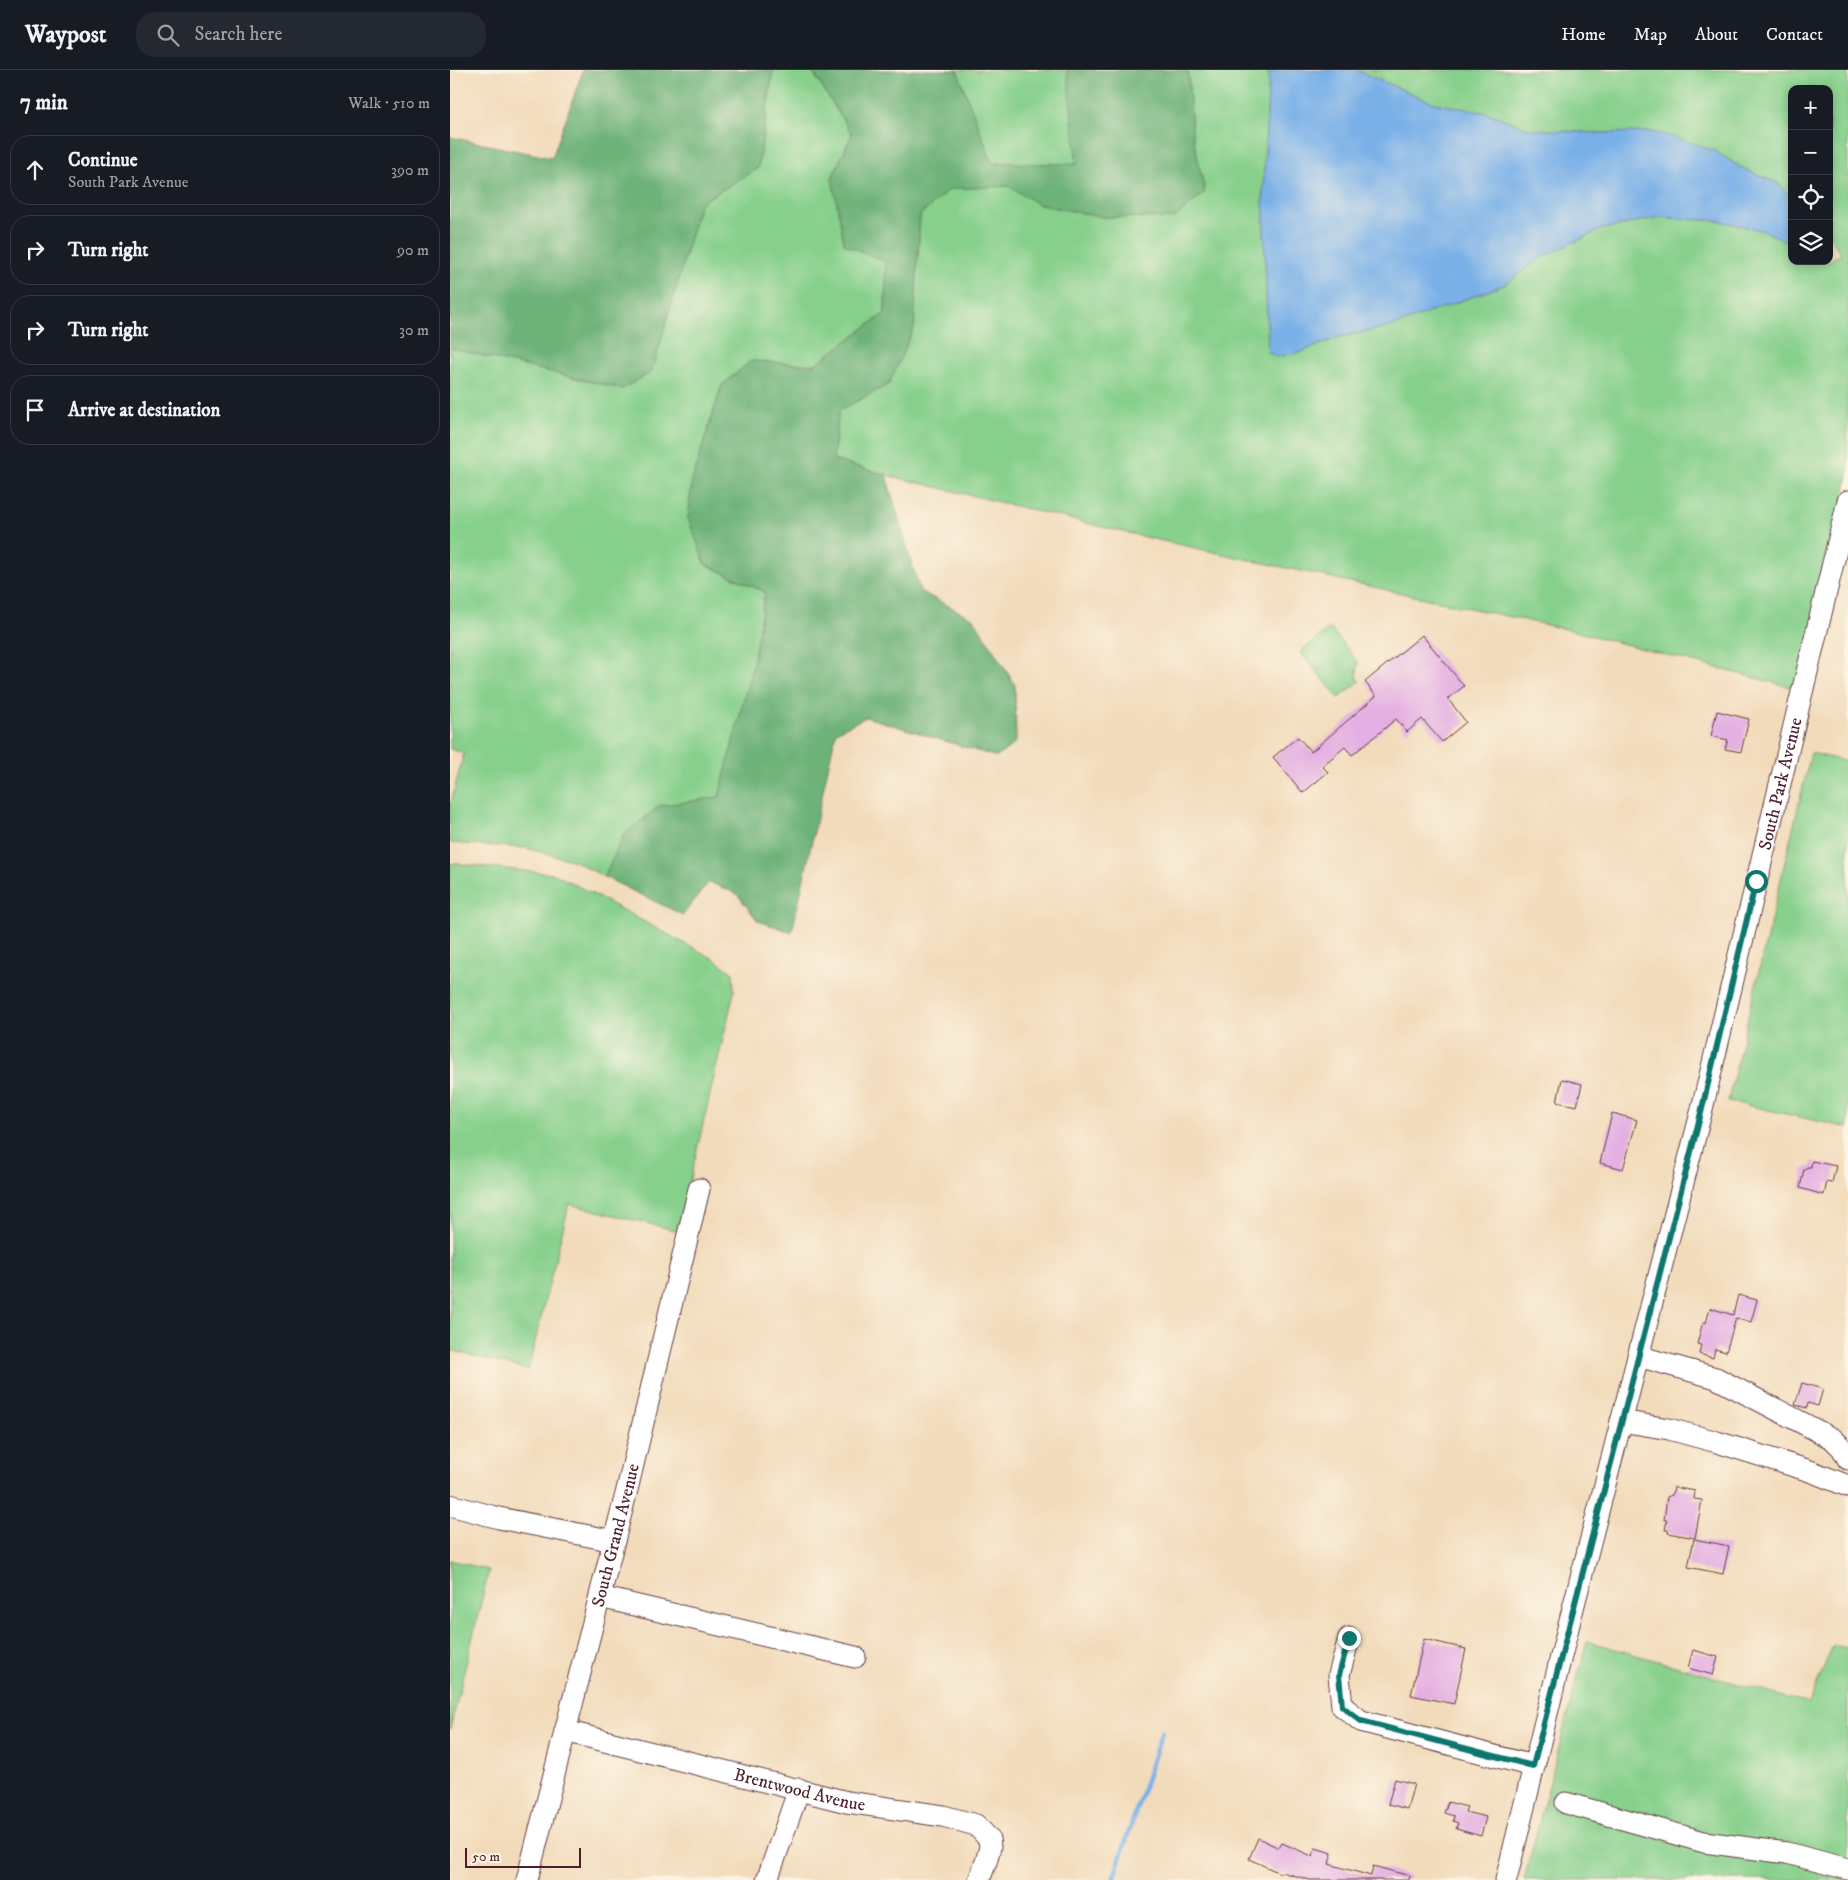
<!DOCTYPE html>
<meta charset="utf-8">
<style>
body{margin:0;font-family:"IM FELL DW Pica",serif;background:#242831;color:#f1f3f6}
.controls{position:absolute;right:15px;top:15px;display:grid;overflow:hidden;border-radius:10px;box-shadow:0 2px 8px #0003}
.controls button{width:45px;height:45px;display:grid;place-items:center;padding:0;border:0;border-bottom:1px solid #363941;background:#171b24;color:#f1f3f6;font:25px sans-serif}
.scale{position:absolute;left:15px;bottom:12px;width:116px;box-sizing:border-box;padding-left:5px;border:2px solid #4a1f2b;border-top:0;font-size:14px;line-height:18px;white-space:nowrap;color:#4a1f2b;-webkit-text-stroke:4px #fcf5e5;paint-order:stroke}
.stop{position:absolute;width:15px;height:15px;margin:-11px;border:4px solid #0f766e;border-radius:50%;background:#fff}
.stop.end{background:#0f766e;border-color:#fff;box-shadow:0 1px 5px #0008}
.list{margin:0;padding:0;list-style:none}
h2{display:flex;justify-content:space-between;align-items:center;height:65px;margin:0;padding:0 20px;font-size:21px}
h2 small{font-size:16px;font-weight:400;color:#9ea1a6}
.list li{display:grid;grid-template-columns:32px 1fr auto;gap:15px;align-items:center;box-sizing:border-box;height:70px;margin:0 10px 10px;padding:0 10px;border:1px solid #363941;border-radius:20px}
.list b{display:block;font-size:19px;white-space:nowrap}
.list p{margin:0;font-size:16px;white-space:nowrap;color:#9ea1a6}
.list em{font-size:16px;font-style:normal;color:#9ea1a6}
.icon{flex:none;width:28px;height:28px;fill:none;stroke:currentColor;stroke-width:2;stroke-linecap:round;stroke-linejoin:round}
.map{position:relative;flex:none;width:1398px;height:1810px;overflow:hidden}
header{display:flex;align-items:center;gap:30px;box-sizing:border-box;height:70px;padding:0 25px;background:#171b24;border-bottom:1px solid #363941}
header strong{font-size:24px}
nav{display:flex;gap:28px;margin-inline-start:auto;font-size:18px}
.search{width:350px;height:45px;background:#242831;display:flex;align-items:center;gap:12px;box-sizing:border-box;padding:0 18px;border-radius:20px;color:#9ea1a6;font-size:19px}
main{display:flex}
aside{flex:1;background:#171b24}
.map>svg:first-child{display:block}
</style>
<header>
<strong>Waypost</strong>
<div class="search"><svg class="icon" aria-label="search" viewBox="0 0 24 24"><circle cx="10" cy="10" r="6"/><path d="M15 15l6 6"/></svg>Search here</div>
<nav><a>Home</a><a>Map</a><a>About</a><a>Contact</a></nav>
</header>
<main>
<aside>
<h2>7 min<small>Walk · 510 m</small></h2>
<ul class="list">
<li><svg class="icon" aria-label="ahead" viewBox="0 0 24 24"><path d="M12 20V5M6 11l6-6 6 6"/></svg><div><b>Continue</b><p>South Park Avenue</p></div><em>390 m</em></li>
<li><svg class="icon" aria-label="right" viewBox="0 0 24 24"><path d="M7 20v-9h11M14 6l5 5-5 5"/></svg><div><b>Turn right</b></div><em>90 m</em></li>
<li><svg class="icon" aria-label="right" viewBox="0 0 24 24"><path d="M7 20v-9h11M14 6l5 5-5 5"/></svg><div><b>Turn right</b></div><em>30 m</em></li>
<li><svg class="icon" aria-label="arrive" viewBox="0 0 24 24"><path d="M6 21V4h12l-3 4 3 4H6"/></svg><div><b>Arrive at destination</b></div></li>
</ul>
</aside>
<div class="map">
<svg width="1398" height="1810" viewBox="0 0 1398 1810">
<rect width="100%" height="100%" fill="#fcf5e5"/>
<filter id="ink" filterUnits="userSpaceOnUse"><feTurbulence type="fractalNoise" baseFrequency=".02" numOctaves="2"/><feDisplacementMap in="SourceGraphic" scale="10" xChannelSelector="R" yChannelSelector="G"/><feConvolveMatrix kernelMatrix="1 2 1 2 8 2 1 2 1" color-interpolation-filters="sRGB"/></filter>
<filter id="wash" filterUnits="userSpaceOnUse"><feTurbulence type="fractalNoise" baseFrequency=".0096" numOctaves="4" result="noise"/><feDisplacementMap in="SourceGraphic" scale="20" xChannelSelector="R" yChannelSelector="G"/><feGaussianBlur stdDeviation="1.12" result="paint"/><feColorMatrix in="noise" values="0 0 0 0 0 0 0 0 0 0 0 0 0 0 0 0 0 1.4 0 .05"/><feComposite in="paint" operator="in"/></filter>
<g filter="url(#wash)">
<rect width="100%" height="100%" fill="#f2dbbb"/>
<g fill="#87d08c" stroke="#68785c">
<path d="M323,0H365L363,3L402,64L382,108L436,192L435,243L364,295L301,291L272,315L242,410L255,494L315,522L303,593L269,727L209,736L174,765L154,807L125,791L75,778L0,773V736L14,683L0,679V278L172,319L201,302L250,133L308,98Z"/>
<path d="M507,0H617L628,94L542,93Z"/>
<path d="M738,0H824L819,2L813,123L818,282H851L889,267L940,257L1054,215L1092,187L1152,159L1210,147L1270,151L1315,161L1342,174V191H1379L1391,184L1379,165V19H1342V130L1329,114L1290,97L1263,80L1200,62L1147,63L1080,59L1038,43L984,33L905,0H1398V407L1348,619L1120,560L695,467L436,405L383,390L389,341L439,314L464,258L470,145L500,119L558,116L588,134L652,147L724,148L755,122L742,63Z"/>
<path d="M880,558L908,592L907,608L910,611L889,628L850,582Z"/>
<path d="M1361,683L1398,692V1058L1278,1031Z"/>
<path d="M0,793L105,804L264,889L283,903L284,922L228,1161L119,1134L78,1300L0,1280Z"/>
<path d="M0,1490L39,1500L0,1660Z"/>
<path d="M1137,1571L1359,1634L1383,1575L1398,1578V1810H1074Z"/>
</g>
<g fill="#6db278" stroke="#5c6852">
<path d="M133,0H323L308,98L250,133L202,302L172,319L0,278V67L102,88Z"/>
<path d="M365,0H507L542,93L627,94L617,0H738L742,63L755,122L724,148L652,147L588,134L558,116L500,119L470,145L464,258L439,314L389,341L383,390L436,405L470,521L524,549L565,615L566,672L547,687L416,647L386,662L342,862L308,851L287,824L259,812L233,845L154,807L174,765L209,736L269,727L303,593L315,522L255,494L238,448L242,410L272,315L301,291L364,295L435,243L436,192L394,174L382,108L402,64L363,2Z"/>
</g>
<path fill="#79b0e8" stroke="#62688a" d="M824,0H905L984,33L1038,43L1080,59L1147,63L1200,62L1217,65L1263,80L1290,97L1329,114L1342,130V174L1315,161L1270,151L1210,147L1152,159L1092,187L1054,215L940,257L889,267L851,282L827,287L818,282L813,123L819,2Z"/>
<g fill="none" stroke-linecap="round" stroke-linejoin="round">
<path stroke="#79b0e8" stroke-width="4.5" d="M663,1810L712,1662"/>
</g>
<g id="blocks">
<g fill="#e4afe2">
<path d="M972,565L1014,616L998,629L1016,652L992,672L972,649L957,662L946,649L902,685L895,677L872,696L878,702L853,723L823,687L848,667L861,682L926,626L915,612Z"/>
<path d="M1267,641L1299,649L1291,682L1275,679L1278,670L1261,666Z"/>
<path d="M1112,1009L1132,1014L1127,1036L1107,1032Z"/>
<path d="M1162,1043L1187,1050L1173,1099L1150,1093Z"/>
<path d="M1362,1091L1386,1096L1382,1113L1377,1112L1374,1125L1350,1118L1354,1099H1356L1357,1097H1361Z"/>
<path d="M1288,1225L1307,1230L1301,1252L1286,1248L1276,1282L1265,1279L1263,1288L1249,1284L1251,1275L1247,1274L1253,1252L1256,1253L1260,1238L1283,1245Z"/>
<path d="M1352,1313L1373,1319L1368,1336L1358,1333L1357,1338L1345,1335Z"/>
<path d="M1224,1417L1245,1421L1244,1429L1252,1430L1245,1468L1218,1463V1460H1215L1217,1450H1214L1217,1427L1222,1425Z"/>
<path d="M1244,1469L1279,1476L1273,1504L1238,1497Z"/>
<path d="M974,1569L1016,1579L1004,1634L961,1625Z"/>
<path d="M1243,1580L1268,1587L1263,1605L1238,1598Z"/>
<path d="M945,1709L964,1714L957,1739L938,1734Z"/>
<path d="M998,1732L1017,1737L1015,1742L1036,1747L1031,1766L1006,1759L1008,1753L1003,1751L1004,1746L994,1743Z"/>
<path d="M808,1768L829,1778L832,1773L862,1786L865,1778L882,1783L879,1794L921,1806L923,1796L960,1806L959,1810H860L831,1802L830,1803L799,1789Z"/>
</g>
</g>
</g>
<g filter="url(#ink)">
<use href="#blocks" fill-opacity="0" stroke="#633b41" stroke-width="1"/>
<g fill="none" stroke-linecap="round" stroke-linejoin="round">
<defs>
<g id="minor">
<path d="M1188,1286L1266,1308L1383,1369L1392,1378L1398,1389"/>
<path d="M1171,1351L1219,1359L1267,1372L1360,1401L1398,1416"/>
<path d="M0,1435L49,1448L164,1471"/>
<path d="M150,1527L405,1587"/>
<path d="M899,1568L889,1605L892,1636L911,1651L1083,1696"/>
<path id="s1" d="M115,1661L397,1732L493,1746L526,1755L539,1769L540,1777L536,1792L529,1810"/>
<path d="M1116,1733L1254,1772L1337,1783L1398,1799"/>
<path id="s2" d="M77,1810L177,1420L249,1119"/>
<path d="M317,1810L349,1719"/>
<path id="s3" d="M1056,1810L1120,1550L1251,1043L1398,431"/>
</g>
</defs>
<use href="#minor" stroke="#633b41" stroke-width="23"/>
<use href="#minor" stroke="#fff" stroke-width="21"/>
</g>
</g>
<g fill="none" stroke-linecap="round" stroke-linejoin="round" filter="url(#ink)">
<path stroke="#0f766e" stroke-width="6" d="M899,1568L889,1605L892,1636L911,1651L1083,1696L1251,1043L1306,811"/>
</g>
<g text-anchor="middle" stroke-width="4.5" stroke-linejoin="round" paint-order="stroke">
<g font-size="18" fill="#4a1f2b" stroke="#fcf5e5">
<text dy="6" stroke="none"><textPath href="#s3" startOffset="1130">South Park Avenue</textPath></text>
<text dy="6" stroke="none"><textPath href="#s2" startOffset="356">South Grand Avenue</textPath></text>
<text dy="6" stroke="none"><textPath href="#s1" startOffset="242">Brentwood Avenue</textPath></text>
</g>
</g>
</svg>
<div class="controls">
<button>+</button>
<button>−</button>
<button><svg class="icon" aria-label="locate" viewBox="0 0 24 24"><circle cx="12" cy="12" r="6"/><path d="M12 2v4M12 18v4M2 12h4M18 12h4"/></svg></button>
<button><svg class="icon" aria-label="layers" viewBox="0 0 24 24"><path d="M12 4l9 5-9 5-9-5zM3 14l9 5 9-5"/></svg></button>
</div>
<div class="scale">50 m</div>
<div class="stop" style="left:1306px;top:811px"></div>
<div class="stop end" style="left:899px;top:1568px"></div>
</div>
</main>
